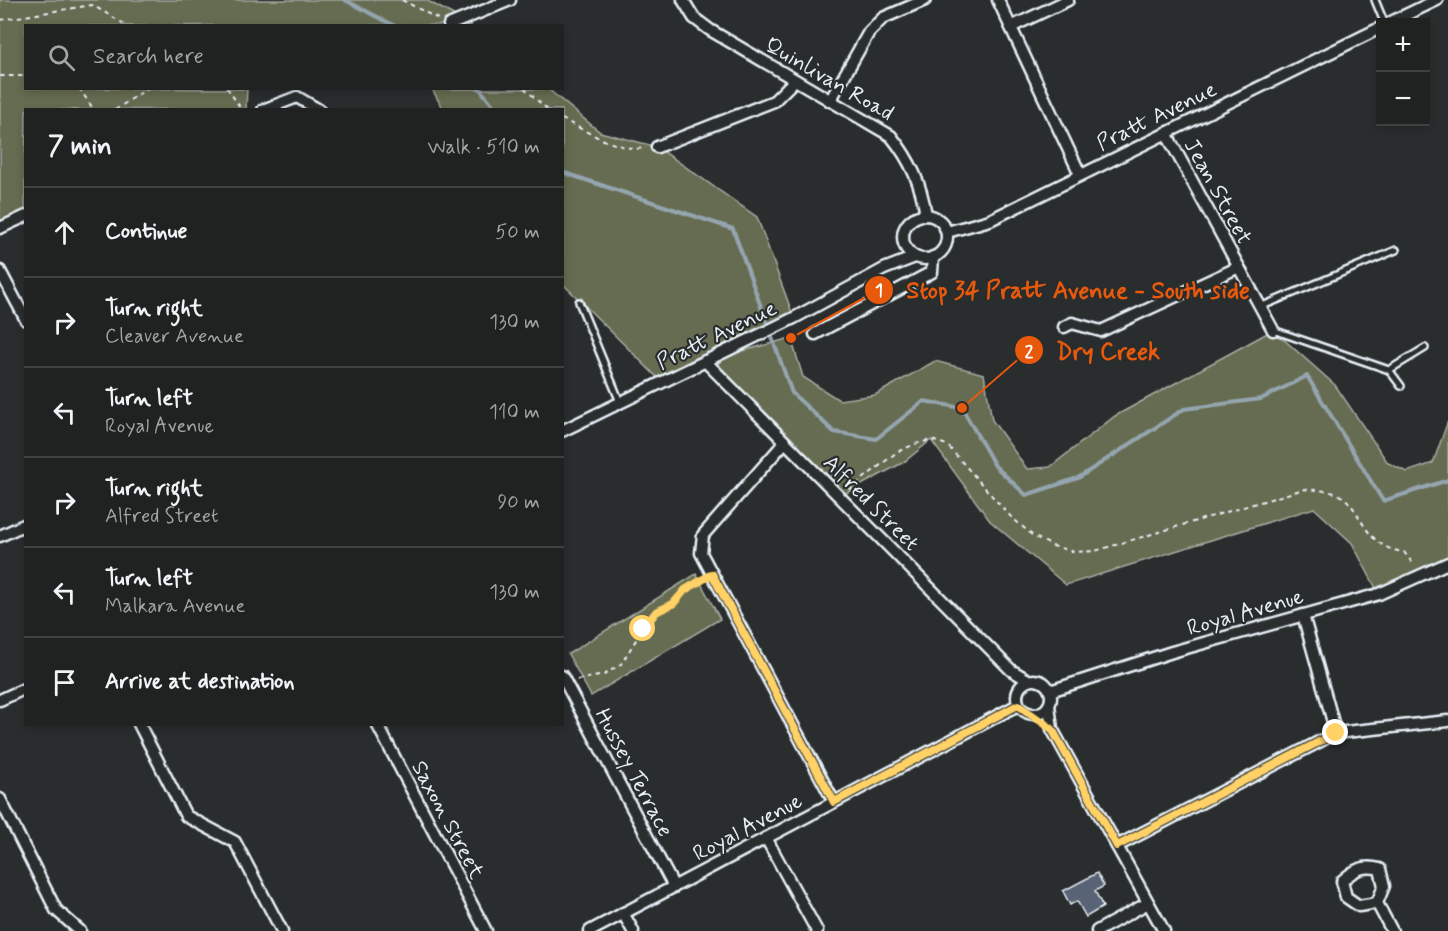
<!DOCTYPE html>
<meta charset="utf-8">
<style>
body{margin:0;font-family:Mynerve,sans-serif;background:#2d2f2f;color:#f1f3f6}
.controls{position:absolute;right:18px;top:18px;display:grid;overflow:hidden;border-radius:0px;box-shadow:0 3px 9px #0003}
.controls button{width:54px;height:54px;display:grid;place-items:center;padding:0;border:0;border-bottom:2px solid #3d3f40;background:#202222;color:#f1f3f6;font:30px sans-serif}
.stop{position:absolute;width:18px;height:18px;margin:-14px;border:4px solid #ffd166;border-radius:50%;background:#fff}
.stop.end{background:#ffd166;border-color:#fff;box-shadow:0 2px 6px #0008}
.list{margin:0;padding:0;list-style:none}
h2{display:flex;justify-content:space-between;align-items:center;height:78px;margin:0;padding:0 24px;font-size:26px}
h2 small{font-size:20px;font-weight:400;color:#a2a4a5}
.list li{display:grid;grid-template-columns:39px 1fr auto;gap:18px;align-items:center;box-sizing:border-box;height:90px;padding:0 24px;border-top:2px solid #3d3f40}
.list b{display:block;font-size:22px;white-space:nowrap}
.list p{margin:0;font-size:20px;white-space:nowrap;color:#a2a4a5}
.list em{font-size:20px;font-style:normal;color:#a2a4a5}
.icon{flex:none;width:33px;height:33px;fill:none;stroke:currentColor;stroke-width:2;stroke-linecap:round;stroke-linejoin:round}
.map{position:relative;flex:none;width:1448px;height:931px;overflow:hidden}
.search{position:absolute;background:#202222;box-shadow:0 3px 9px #0003;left:24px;top:24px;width:540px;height:66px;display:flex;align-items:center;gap:15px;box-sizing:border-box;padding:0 21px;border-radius:0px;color:#a2a4a5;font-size:22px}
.panel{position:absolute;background:#202222;box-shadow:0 3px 9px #0003;left:24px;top:108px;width:540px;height:618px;border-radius:0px}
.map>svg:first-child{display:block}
</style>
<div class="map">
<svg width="1448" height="931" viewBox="0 0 1448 931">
<rect width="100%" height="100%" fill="#2a2d2e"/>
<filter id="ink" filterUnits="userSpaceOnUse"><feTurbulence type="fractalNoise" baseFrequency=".0167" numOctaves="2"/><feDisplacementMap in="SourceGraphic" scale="12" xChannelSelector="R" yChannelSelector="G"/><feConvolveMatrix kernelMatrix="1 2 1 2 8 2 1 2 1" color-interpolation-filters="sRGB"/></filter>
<g filter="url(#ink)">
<g fill="#666c51" stroke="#a7aea4" stroke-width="1.5">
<path d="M0,0H426L472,25L26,26V88L247,89L246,109L26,110L25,216L0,228Z"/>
<path d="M432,89H548L600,132L657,147L757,217L794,318L709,360L791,338L803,377L839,400L875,395L935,361L984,374L992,420L1027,469L1050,467L1115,416L1273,330L1335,385L1388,463L1407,472L1433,463L1448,421V563L1379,594L1352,543L1314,508L1066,585L990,521L931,440L904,462L839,497L705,361L662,382L563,284L562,110L443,109Z"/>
<path d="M696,574L720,619L591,696L568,654Z"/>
</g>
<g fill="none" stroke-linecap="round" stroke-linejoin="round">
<g stroke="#95a5b0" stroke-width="4">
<path d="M345,0L395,26"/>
<path d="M479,88L497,110"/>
<path d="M562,172L733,229L792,393L834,432L876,439L924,401L962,408L995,466L1026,495L1078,478L1184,409L1261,399L1307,376L1383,501L1448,480"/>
</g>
</g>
<path fill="#596374" stroke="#e8f1f8" stroke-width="1.5" d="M1097,873L1104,886L1095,891L1103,907L1086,917L1077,901L1070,905L1063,891Z"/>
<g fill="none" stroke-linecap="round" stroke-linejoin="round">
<defs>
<g id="service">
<path d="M1375,0L1384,22"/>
<path d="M579,302L620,402"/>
<path d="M1260,307L1396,250"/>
<path d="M1273,330L1389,370L1425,348"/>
<path d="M1389,370L1401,386"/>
</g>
<g id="minor">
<path d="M683,0L694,18L710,30L891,136C911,161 921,184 926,215"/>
<path d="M998,0L1080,174"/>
<path d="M1391,22L1437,0"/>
<path d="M449,25L510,0"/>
<path d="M1011,27L1068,0"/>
<path d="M830,101L869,32L883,18L925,0"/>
<path d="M263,110L297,97L319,110"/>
<path d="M1166,133L1273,330"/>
<path d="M657,147L774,101L795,80"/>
<circle cx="925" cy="237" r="22"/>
<path d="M0,228L26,216"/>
<path d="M947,232L990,220L1380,28"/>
<path d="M0,271L26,320"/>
<path d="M1064,327L1072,323L1101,331L1239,267"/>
<path d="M815,334L932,272L933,257"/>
<path d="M705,361L1011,670L1028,680"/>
<path d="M562,431L794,318L884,269L915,257"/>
<path d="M785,442L703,535L701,553L834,802"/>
<path d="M0,536L26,524"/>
<path d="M1303,615L1336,733"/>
<path d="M562,676L674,887"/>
<circle cx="1034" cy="697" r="17"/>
<path d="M1050,691L1172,652L1379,594L1448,563"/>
<path d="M0,700L26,688"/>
<path d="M1049,705L1052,729L1164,931"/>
<path d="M139,724L186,816L235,842L282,931"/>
<path d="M377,724L486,931"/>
<path d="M0,799L56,910L80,931"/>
<path d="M766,838L817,931"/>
<path d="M1117,846L1336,733L1448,721"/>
<path d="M1377,903L1359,906L1346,897L1342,881C1355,869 1363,865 1380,869L1384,886L1377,903L1392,931"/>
<path d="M623,913L633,931"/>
<path d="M590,931L1018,705"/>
<path d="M1097,931L1148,903"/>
</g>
</defs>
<use href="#service" stroke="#e8f1f8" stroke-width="10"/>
<use href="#minor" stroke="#e8f1f8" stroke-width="15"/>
<g stroke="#e8f1f8" stroke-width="2" stroke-dasharray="4.5 4.5" stroke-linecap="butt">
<path d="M402,0L440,20"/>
<path d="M0,20L92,5L128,26"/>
<path d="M0,76H26"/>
<path d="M79,88L94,110"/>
<path d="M227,88L242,110"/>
<path d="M524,88L548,110"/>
<path d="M115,110L148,88"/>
<path d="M562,119C586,131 619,152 646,148"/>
<path d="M849,490L897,452L915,444L931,440L947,445L1008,514L1033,536L1053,546L1075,552L1095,551L1304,489C1315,490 1327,490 1337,494C1362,503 1360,547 1404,552L1414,565"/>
<path d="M577,680L604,675L621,664L649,619L656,611L673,605L685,590L702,580"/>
</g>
<use href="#service" stroke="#2a2d2e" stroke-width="5"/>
<use href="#minor" stroke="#2a2d2e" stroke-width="10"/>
</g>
</g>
<g fill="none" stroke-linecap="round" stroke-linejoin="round" filter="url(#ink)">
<path stroke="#ffd166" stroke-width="8" d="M643,629L656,612L673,604L685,590L712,574L834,802L1018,705L1052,729L1117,846L1336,733"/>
</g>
<g text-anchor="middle" stroke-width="4.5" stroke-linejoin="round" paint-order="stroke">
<g font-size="22" fill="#e8f1f8" stroke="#2a2d2e">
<text transform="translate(830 78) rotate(30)" y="8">Quinlivan Road</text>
<text transform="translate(1156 115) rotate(-26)" y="8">Pratt Avenue</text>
<text transform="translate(1219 191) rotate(61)" y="8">Jean Street</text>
<text transform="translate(716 334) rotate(-26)" y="8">Pratt Avenue</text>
<text transform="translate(872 502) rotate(45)" y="8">Alfred Street</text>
<text transform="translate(1245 611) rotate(-16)" y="8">Royal Avenue</text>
<text transform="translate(635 772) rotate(62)" y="8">Hussey Terrace</text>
<text transform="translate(449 819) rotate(62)" y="8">Saxon Street</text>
<text transform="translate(747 826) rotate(-28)" y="8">Royal Avenue</text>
</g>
</g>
<path fill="none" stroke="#e8590c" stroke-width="2" d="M791 338L879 290M962 408L1029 350"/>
<g fill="#e8590c" stroke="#2a2d2e" stroke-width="2">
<circle cx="791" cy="338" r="6"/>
<circle cx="962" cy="408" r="6"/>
<circle cx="879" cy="290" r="15"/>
<circle cx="1029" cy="350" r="15"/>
</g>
<g font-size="18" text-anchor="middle" font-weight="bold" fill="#fff">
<text x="879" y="296">1</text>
<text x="1029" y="357">2</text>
</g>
<g font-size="24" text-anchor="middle" font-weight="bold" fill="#e8590c" stroke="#2a2d2e" stroke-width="4.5" stroke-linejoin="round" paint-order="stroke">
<text x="1078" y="298">Stop 34 Pratt Avenue - South side</text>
<text x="1108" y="359">Dry Creek</text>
</g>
</svg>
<div class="controls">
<button>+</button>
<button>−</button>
</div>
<div class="stop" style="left:643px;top:629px"></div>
<div class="stop end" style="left:1336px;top:733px"></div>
<div class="search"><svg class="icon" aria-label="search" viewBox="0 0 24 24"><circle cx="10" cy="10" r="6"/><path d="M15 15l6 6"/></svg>Search here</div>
<section class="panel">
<h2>7 min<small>Walk · 510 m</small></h2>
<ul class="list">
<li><svg class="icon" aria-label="ahead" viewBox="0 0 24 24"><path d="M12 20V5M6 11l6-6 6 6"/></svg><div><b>Continue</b></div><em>50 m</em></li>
<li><svg class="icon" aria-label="right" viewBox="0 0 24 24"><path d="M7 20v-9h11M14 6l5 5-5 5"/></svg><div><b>Turn right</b><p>Cleaver Avenue</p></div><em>130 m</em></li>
<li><svg class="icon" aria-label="left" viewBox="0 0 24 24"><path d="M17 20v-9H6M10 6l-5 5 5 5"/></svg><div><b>Turn left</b><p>Royal Avenue</p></div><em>110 m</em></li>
<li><svg class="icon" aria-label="right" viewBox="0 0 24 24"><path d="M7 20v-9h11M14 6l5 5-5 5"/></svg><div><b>Turn right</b><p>Alfred Street</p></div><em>90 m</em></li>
<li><svg class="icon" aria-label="left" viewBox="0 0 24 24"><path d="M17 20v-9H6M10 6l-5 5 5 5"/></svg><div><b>Turn left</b><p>Malkara Avenue</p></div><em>130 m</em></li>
<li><svg class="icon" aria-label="arrive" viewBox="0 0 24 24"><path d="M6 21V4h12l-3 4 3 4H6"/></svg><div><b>Arrive at destination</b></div></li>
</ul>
</section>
</div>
